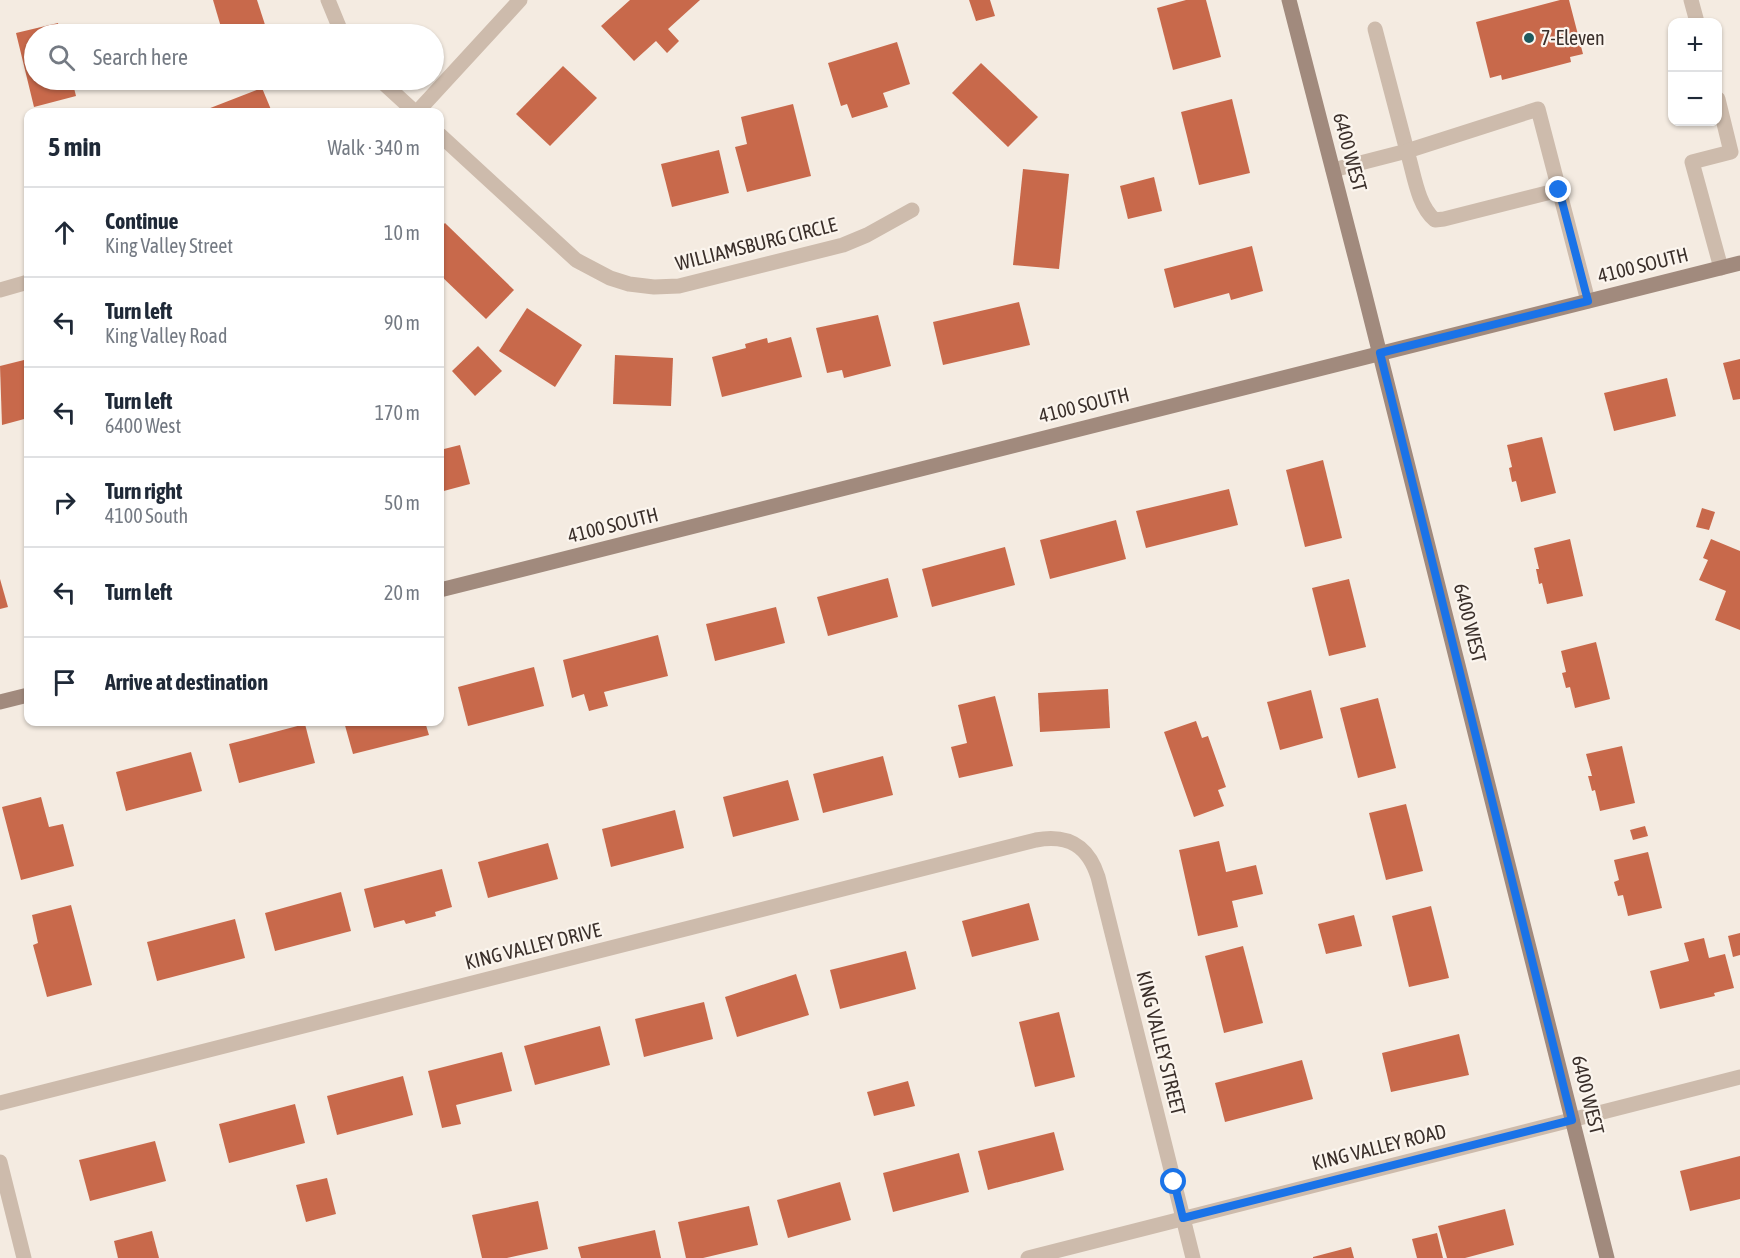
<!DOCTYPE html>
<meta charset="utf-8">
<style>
body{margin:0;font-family:"Asap Condensed",sans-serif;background:#f2f2f3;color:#1f2937}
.controls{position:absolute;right:18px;top:18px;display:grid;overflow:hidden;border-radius:12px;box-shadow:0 2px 4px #0004}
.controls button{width:54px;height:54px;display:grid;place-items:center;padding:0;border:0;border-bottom:2px solid #e0e1e3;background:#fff;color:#1f2937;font:30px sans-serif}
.stop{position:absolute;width:18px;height:18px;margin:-14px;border:4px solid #1a73e8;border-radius:50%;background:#fff}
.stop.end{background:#1a73e8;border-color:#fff;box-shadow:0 2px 6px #0008}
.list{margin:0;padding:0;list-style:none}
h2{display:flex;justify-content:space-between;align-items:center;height:78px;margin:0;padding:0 24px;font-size:26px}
h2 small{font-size:20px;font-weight:400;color:#747a83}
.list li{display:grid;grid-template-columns:39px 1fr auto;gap:18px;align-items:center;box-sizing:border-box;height:90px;padding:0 24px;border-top:2px solid #e0e1e3}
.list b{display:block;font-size:22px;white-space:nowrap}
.list p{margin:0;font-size:20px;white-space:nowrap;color:#747a83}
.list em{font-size:20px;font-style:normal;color:#747a83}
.icon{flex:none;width:33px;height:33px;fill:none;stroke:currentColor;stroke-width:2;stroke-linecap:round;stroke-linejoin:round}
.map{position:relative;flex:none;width:1740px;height:1258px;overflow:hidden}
.search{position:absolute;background:#fff;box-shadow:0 2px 4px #0004;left:24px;top:24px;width:420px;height:66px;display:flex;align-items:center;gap:15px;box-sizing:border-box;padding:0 21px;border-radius:33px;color:#747a83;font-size:22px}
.panel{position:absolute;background:#fff;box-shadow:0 2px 4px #0004;left:24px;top:108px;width:420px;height:618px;border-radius:12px}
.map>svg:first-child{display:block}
</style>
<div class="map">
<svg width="1740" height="1258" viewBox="0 0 1740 1258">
<rect width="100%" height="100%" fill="#f4ebe1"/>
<g fill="#c8694b">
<path d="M213,0H257L268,34H223Z"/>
<path d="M630,0H700L668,29L679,41L667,53L656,41L634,61L601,26Z"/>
<path d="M969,0H990L995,16L976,21Z"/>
<path d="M1186,0H1206L1221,57L1173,70L1157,8Z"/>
<path d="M1560,0H1569L1583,54L1570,57L1571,62L1502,80L1501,75L1490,78L1476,22Z"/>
<path d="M58,23L60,34H34V80H72L76,96L34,107L16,33Z"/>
<path d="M897,42L910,84L883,93L888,107L852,118L847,104L841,106L828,63Z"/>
<path d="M981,63L1038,117L1008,147L952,93Z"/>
<path d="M563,66L597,98L550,146L516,114Z"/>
<path d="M262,88L272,112H200Z"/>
<path d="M1232,99L1250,173L1199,185L1181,112Z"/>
<path d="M793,104L811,176L747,192L735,147L747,144L741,117Z"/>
<path d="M719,150L729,193L672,207L661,164Z"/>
<path d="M1023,169L1069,174L1059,269L1013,265Z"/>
<path d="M1154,177L1162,211L1128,219L1120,186Z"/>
<path d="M445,223L514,290L486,319L440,275V228Z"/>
<path d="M1252,246L1263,291L1231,300L1229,293L1174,308L1164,269Z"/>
<path d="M1019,302L1030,345L943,365L933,322Z"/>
<path d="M527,308L582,345L555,387L499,351Z"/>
<path d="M878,315L891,366L844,378L842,370L827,373L816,328Z"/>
<path d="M791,337L802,377L722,397L712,357L746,348L745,344L767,338L768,343Z"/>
<path d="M478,346L502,371L475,396L452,371Z"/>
<path d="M615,355L673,358L671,406L613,404Z"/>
<path d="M28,359V418L2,425L0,366Z"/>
<path d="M1740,359V399L1733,400L1723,363Z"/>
<path d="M1667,378L1676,416L1614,431L1604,393Z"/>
<path d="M1542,437L1556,493L1521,502L1516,481L1512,482L1509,468L1512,467L1507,445Z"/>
<path d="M460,445L470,484L440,492V450Z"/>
<path d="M1323,460L1342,538L1305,547L1286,470Z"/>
<path d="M1229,489L1238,525L1146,548L1136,511Z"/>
<path d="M1702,508L1715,512L1709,530L1696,527Z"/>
<path d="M1116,520L1126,559L1050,579L1040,540Z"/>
<path d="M1570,539L1583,596L1547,604L1542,583L1539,584L1536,569H1539L1534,548Z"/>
<path d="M1711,539L1740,551V630L1715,620L1726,591L1699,580L1708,560L1703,558Z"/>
<path d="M1005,547L1015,585L932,607L922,569Z"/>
<path d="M888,578L898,617L828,636L817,597Z"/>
<path d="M0,579L8,607L0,609Z"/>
<path d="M1349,579L1366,647L1329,656L1312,588Z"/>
<path d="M776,607L785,643L715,661L706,624Z"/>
<path d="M658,635L668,676L604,692L608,706L589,711L584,694L572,698L563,660Z"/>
<path d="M1596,642L1610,699L1575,708L1570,687L1566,688L1562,673L1566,672L1561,651Z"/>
<path d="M534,667L544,706L468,726L458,687Z"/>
<path d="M1108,689L1110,728L1040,732L1038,693Z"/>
<path d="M1311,690L1323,738L1280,750L1267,702Z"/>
<path d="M995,696L1013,766L959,778L951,747L967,743L958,705Z"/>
<path d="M1378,698L1396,768L1358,778L1340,708Z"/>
<path d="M1196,721L1202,738L1208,736L1226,787L1218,790L1224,806L1194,817L1164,732Z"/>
<path d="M344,722H425L429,735L353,754Z"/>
<path d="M305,724L315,763L239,783L229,744Z"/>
<path d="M1622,746L1635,803L1600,811L1595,790L1592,791L1588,776H1592L1586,754Z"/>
<path d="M191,752L202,791L126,811L116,772Z"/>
<path d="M883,756L893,795L823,813L813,774Z"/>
<path d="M788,780L799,820L733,837L723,797Z"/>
<path d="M41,797L49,827L63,824L74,866L21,880L2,807Z"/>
<path d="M1406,804L1423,871L1386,880L1369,813Z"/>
<path d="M675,810L684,848L611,867L602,829Z"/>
<path d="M1645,826L1648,836L1633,840L1630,830Z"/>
<path d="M1219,841L1226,872L1256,865L1263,894L1232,901L1238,927L1198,936L1179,850Z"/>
<path d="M548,843L558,879L488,898L478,862Z"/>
<path d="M1648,852L1662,908L1628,916L1623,895L1618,896L1614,882L1619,880L1614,860Z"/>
<path d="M442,869L452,907L435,912L436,916L406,924L404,920L374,928L364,889Z"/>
<path d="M341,892L351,931L275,951L265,913Z"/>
<path d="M1029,903L1039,940L972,957L962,921Z"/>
<path d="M71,905L92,985L47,997L33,945L38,943L32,915Z"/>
<path d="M1431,906L1449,978L1409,987L1392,916Z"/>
<path d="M1354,915L1362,946L1326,954L1318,924Z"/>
<path d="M235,919L245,958L157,981L147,942Z"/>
<path d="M1740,933V955L1733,957L1728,936Z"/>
<path d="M1704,938L1709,958L1725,954L1734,988L1714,993L1715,996L1660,1009L1650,971L1689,961L1684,943Z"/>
<path d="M1243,946L1263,1023L1224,1033L1205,956Z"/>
<path d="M906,951L916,989L840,1009L830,970Z"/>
<path d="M796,974L809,1015L737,1037L725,997Z"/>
<path d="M704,1002L713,1039L644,1057L635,1019Z"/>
<path d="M1059,1012L1075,1077L1035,1087L1019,1022Z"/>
<path d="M600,1026L610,1065L535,1085L524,1046Z"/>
<path d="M1459,1034L1469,1075L1391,1092L1382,1053Z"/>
<path d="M502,1052L512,1091L456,1105L461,1124L442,1128L428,1071Z"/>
<path d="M1302,1060L1313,1099L1225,1122L1215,1083Z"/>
<path d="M403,1076L413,1115L337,1135L327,1096Z"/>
<path d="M908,1081L915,1106L874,1116L867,1092Z"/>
<path d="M295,1104L305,1143L229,1163L219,1124Z"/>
<path d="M1054,1132L1064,1170L988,1190L978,1151Z"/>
<path d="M155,1141L166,1181L90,1201L79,1160Z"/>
<path d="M959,1153L969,1192L893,1212L883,1173Z"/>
<path d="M1740,1156V1199L1690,1211L1680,1171Z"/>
<path d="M327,1178L336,1214L306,1222L296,1185Z"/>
<path d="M840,1182L851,1220L788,1238L777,1200Z"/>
<path d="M538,1201L548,1249L507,1258H482L472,1215Z"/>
<path d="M749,1206L758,1245L703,1258H686L678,1222Z"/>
<path d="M1505,1209L1514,1245L1465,1258H1447L1438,1226Z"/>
<path d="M655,1230L661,1258H581L578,1247Z"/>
<path d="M152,1231L159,1258H118L114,1241Z"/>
<path d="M1437,1233L1443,1258H1417L1412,1239Z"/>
<path d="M1351,1247L1354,1258H1313V1257Z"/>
</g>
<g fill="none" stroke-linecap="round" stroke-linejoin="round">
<g stroke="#cdbbac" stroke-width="15">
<path d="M1691,0L1697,22"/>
<path d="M1718,99L1731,152L1692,162L1721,268"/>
<path d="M1333,170L1407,151L1375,29"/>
<path d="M1559,190L1444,219L1435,220C1417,205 1414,173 1407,151L1538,109L1588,301"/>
</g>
<g stroke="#cdbbac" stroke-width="15">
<path d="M328,0L342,34"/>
<path d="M380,80L415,112"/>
<path d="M417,112L520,0"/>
<path d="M440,135L576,260L610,278L629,284L654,287L679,286L843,245L867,235L912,210"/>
<path d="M0,290L28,282"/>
<path d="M0,1103L1036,840C1069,834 1088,846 1098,877L1193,1258"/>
<path d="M0,1162L24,1258"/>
<path d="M1028,1258L1740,1077"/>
</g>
<g stroke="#a18a7d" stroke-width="15">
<path d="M1289,0L1364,291L1607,1258"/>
<path d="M440,590L1740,263"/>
<path d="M0,702L28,695"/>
</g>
</g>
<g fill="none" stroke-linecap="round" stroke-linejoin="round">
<path stroke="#1a73e8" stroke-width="8" d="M1174,1182L1183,1218L1572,1120L1380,353L1588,301L1559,190"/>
</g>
<circle fill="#1f5a5e" stroke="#fbf5ee" stroke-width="2" cx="1529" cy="38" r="6"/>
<g text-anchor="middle" stroke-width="4.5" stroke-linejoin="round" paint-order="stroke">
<g font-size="20" fill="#3b302b" stroke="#fbf5ee" text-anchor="start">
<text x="1541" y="45">7-Eleven</text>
</g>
<g font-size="20" fill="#3b302b" stroke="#fbf5ee">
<text transform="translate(1350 152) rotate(75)" y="7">6400 WEST</text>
<text transform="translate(756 244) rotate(-14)" y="7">WILLIAMSBURG CIRCLE</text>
<text transform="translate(1643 265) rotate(-14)" y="7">4100 SOUTH</text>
<text transform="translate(1084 405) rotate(-14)" y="7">4100 SOUTH</text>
<text transform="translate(613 525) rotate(-14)" y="7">4100 SOUTH</text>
<text transform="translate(1470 623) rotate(76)" y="7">6400 WEST</text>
<text transform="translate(533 946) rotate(-14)" y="7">KING VALLEY DRIVE</text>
<text transform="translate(1161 1043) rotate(76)" y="7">KING VALLEY STREET</text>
<text transform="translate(1588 1095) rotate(76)" y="7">6400 WEST</text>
<text transform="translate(1379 1147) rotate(-14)" y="7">KING VALLEY ROAD</text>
</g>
</g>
</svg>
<div class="controls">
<button>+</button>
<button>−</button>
</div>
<div class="stop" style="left:1174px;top:1182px"></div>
<div class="stop end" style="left:1559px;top:190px"></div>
<div class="search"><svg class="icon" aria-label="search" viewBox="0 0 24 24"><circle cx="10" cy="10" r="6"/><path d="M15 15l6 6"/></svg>Search here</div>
<section class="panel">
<h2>5 min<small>Walk · 340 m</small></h2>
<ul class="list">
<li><svg class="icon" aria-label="ahead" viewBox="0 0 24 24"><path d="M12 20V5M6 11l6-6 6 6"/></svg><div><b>Continue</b><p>King Valley Street</p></div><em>10 m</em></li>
<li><svg class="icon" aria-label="left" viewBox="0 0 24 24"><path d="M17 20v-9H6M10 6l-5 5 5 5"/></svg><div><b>Turn left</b><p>King Valley Road</p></div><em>90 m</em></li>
<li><svg class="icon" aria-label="left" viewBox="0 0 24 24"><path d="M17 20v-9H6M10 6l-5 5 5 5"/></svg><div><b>Turn left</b><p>6400 West</p></div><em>170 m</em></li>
<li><svg class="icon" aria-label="right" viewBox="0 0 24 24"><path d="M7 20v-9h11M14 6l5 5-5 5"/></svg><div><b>Turn right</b><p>4100 South</p></div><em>50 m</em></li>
<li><svg class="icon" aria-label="left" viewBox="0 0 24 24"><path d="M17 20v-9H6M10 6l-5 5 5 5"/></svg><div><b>Turn left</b></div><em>20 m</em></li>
<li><svg class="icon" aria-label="arrive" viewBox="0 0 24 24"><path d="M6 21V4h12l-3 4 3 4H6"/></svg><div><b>Arrive at destination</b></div></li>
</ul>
</section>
</div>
